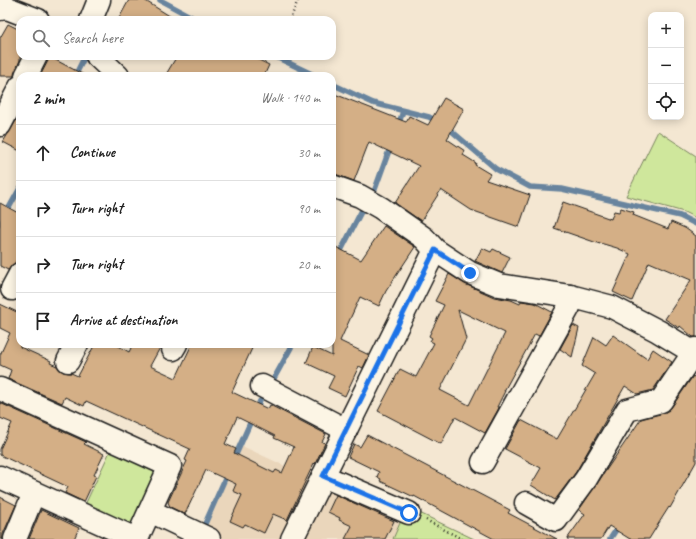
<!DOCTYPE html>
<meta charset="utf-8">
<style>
body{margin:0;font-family:Caveat,sans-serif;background:#f2f2f2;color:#222}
.controls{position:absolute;right:12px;top:12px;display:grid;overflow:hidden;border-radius:8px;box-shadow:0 2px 10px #0003}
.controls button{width:36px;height:36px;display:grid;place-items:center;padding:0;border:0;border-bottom:1px solid #e0e0e0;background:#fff;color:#222;font:20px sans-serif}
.stop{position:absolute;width:12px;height:12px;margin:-9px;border:3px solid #1a73e8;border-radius:50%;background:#fff}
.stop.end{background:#1a73e8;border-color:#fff;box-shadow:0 1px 4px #0008}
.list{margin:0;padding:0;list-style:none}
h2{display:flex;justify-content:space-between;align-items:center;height:52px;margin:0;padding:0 16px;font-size:17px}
h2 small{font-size:13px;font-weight:400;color:#767676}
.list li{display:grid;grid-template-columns:26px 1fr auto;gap:12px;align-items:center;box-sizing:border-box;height:56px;padding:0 16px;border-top:1px solid #e0e0e0}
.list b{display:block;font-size:15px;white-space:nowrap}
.list em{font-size:13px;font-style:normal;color:#767676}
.icon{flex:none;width:22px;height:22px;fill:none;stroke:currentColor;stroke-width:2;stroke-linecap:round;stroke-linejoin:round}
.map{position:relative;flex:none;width:696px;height:539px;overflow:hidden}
.search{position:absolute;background:#fff;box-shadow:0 2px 10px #0003;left:16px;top:16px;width:320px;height:44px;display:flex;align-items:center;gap:10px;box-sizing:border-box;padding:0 14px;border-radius:12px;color:#767676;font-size:15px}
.panel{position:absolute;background:#fff;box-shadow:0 2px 10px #0003;left:16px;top:72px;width:320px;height:276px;border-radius:12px}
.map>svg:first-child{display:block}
</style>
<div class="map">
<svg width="696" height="539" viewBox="0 0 696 539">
<rect width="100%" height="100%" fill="#f4e7d2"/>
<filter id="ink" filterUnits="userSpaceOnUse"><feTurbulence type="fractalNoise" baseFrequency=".025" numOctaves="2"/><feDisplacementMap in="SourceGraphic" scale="8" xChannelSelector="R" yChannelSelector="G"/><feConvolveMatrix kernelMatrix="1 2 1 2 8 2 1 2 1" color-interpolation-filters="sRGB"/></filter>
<g filter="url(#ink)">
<g fill="#ead6bb">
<path d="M242,446L311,478L281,539H200Z"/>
<path d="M334,475L407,507L393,539H303Z"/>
</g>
<g fill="#cfe79c" stroke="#76825c">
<path d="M658,131L696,156V218L684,212L626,196Z"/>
<path d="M112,447L160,470L134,530L84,507Z"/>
<path d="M407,507L474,539H393Z"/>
</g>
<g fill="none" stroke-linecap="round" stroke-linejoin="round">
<g stroke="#67849e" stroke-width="5.5">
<path d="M160,0L197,20"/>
<path d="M274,56L316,76"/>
<path d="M75,76L84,58"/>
<path d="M332,84L373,103L429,117L438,122"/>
<path d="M398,126L403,111"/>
<path d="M447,127L496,169L530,187L562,189L680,216L696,224"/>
<path d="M374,192L391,145"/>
<path d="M0,224L20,188"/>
<path d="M332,268L362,210"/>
<path d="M272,382L293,344"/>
<path d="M233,461L260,401"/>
<path d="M204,526L228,472"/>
<path d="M610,539L620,524"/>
</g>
</g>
<g fill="#d4af86" stroke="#1c1c1c" fill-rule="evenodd">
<path d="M129,0H144L176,20H118Z"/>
<path d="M8,24L20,30V60L14,76H0V38Z"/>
<path d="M177,56H251L269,65L264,76H165Z"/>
<path d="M50,57L86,76H40Z"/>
<path d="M332,93L406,122L409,116L428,125L444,98L464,109L447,139L465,151L463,155L476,163L475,165L490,174L486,180L530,195L519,227L471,210L441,190L421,221L395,203L419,166L369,142L354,181L332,173Z"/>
<path d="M20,114V151L3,142Z"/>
<path d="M563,202L611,219L614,211L619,212L621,208L634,212L633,215L668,229L671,222L685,228L696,236V337H693L680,326L679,328L665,319L691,280L649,262L632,301L613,292L630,254L617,248L600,243V244L554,228Z"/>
<path d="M0,203L20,214V253L15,263L8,270L0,266Z"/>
<path d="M384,226L415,247L386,291L379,306L360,297L340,341L369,355L363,368L359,366L345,396L328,388L334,376L306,363L313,347L332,356V245L361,260Z"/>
<path d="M482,248L491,252L493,249L510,257L502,273L475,261Z"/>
<path d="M449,274L465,284L494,297L511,300L520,304L521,301L535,303L552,312L539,336L535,334L504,391H505L497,407L499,408L485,433L455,417L441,444L378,411L400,369L416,377L434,343L430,341L432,338L429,336L444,305L435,301ZM458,310L505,333L469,405L440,390L466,339Z"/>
<path d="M0,304L19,313L20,312V347L51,361L50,363L57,366L63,372L71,373L78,376L95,344H115L129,352L133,344H162L150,366L176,378L192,344H254L232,392L268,409L270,405L326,434L322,442L325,443L315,464L314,463L287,520L273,514L264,533L245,524L243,527L230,521L242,495L233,491L236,484L206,470L185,514L170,507L168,502L187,461L185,460L190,449L86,401L84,406L65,397L62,403L8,379L11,370L0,365V355L10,333L0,328ZM237,417L275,436L274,438L294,447L282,473L276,470L274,473L234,453L236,449L225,444Z"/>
<path d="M573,325L579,328L572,357L560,349Z"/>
<path d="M613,335L647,359L653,349L672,362L653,390L637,394L625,386L576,472L555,500L531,485L541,468L505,449L521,420L557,439L595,374L582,366L594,337L606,345Z"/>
<path d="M693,376L696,379V462L670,508L669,507L662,518L649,539H630L609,526L601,539H567L585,514L579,510L641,419L664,413L671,408Z"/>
<path d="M0,403L86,442L84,444L104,454L94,475L96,476L84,502L65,493L68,487L0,455V449L12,423L0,418Z"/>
<path d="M367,435L510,510L508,513L557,539H494L414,496V497L380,481L381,479L377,477L379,472L348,457L354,444L360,447Z"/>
<path d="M336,495L394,521L385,539H345L352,526L339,520L340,518L328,512Z"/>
<path d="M0,497L16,505L3,534V539H0Z"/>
<path d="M41,510L79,528L74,539H29Z"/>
</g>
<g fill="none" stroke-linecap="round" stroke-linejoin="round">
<defs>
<g id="minor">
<path d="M0,9L7,8L38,20"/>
<path d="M91,20L99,0"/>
<path d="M97,56L118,76"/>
<path d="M26,76L36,56"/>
<path d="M0,125L20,87"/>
<path d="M332,186L360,196L381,208L424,238L435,250L470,273L499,285L570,296L612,307L658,331L696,354"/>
<path d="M12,289L20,274"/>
<path d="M173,349L176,344"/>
<path d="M68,361L77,344"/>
<path d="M262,386L346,430"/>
<path d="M0,389L170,466L137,539"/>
<path d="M483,462L569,307L570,296"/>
<path d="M323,476L409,513"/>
<path d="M0,477L136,539"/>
<path d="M526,503L556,520L586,479L627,410L661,401L696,349"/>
<path d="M150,511L209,539"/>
<path d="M15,539L34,493"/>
<path d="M292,539L435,250"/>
</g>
</defs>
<use href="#minor" stroke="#1c1c1c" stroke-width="25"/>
<g stroke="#1c1c1c" stroke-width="2.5" stroke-dasharray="1 3" stroke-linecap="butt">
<path d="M290,20L298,0"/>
<path d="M426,520L462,539"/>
</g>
<use href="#minor" stroke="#fcf5e5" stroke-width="22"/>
</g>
</g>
<g fill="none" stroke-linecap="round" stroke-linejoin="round" filter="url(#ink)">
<path stroke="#1a73e8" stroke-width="5" d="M409,513L323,476L435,250L470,273"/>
</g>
</svg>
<div class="controls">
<button>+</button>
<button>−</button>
<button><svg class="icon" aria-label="locate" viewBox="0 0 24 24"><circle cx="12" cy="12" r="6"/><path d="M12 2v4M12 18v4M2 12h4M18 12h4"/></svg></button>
</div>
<div class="stop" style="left:409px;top:513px"></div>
<div class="stop end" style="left:470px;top:273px"></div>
<div class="search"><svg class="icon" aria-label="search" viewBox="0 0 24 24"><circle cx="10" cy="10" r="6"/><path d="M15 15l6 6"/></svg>Search here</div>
<section class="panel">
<h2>2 min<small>Walk · 140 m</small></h2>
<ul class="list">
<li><svg class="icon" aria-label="ahead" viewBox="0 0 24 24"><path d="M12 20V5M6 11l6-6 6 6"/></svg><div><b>Continue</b></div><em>30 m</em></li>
<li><svg class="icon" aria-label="right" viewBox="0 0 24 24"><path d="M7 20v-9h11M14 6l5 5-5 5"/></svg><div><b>Turn right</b></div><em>90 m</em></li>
<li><svg class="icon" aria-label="right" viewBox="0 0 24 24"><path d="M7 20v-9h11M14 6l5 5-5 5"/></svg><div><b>Turn right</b></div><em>20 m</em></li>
<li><svg class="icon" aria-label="arrive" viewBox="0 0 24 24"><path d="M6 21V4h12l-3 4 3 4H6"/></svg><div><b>Arrive at destination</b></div></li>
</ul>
</section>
</div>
